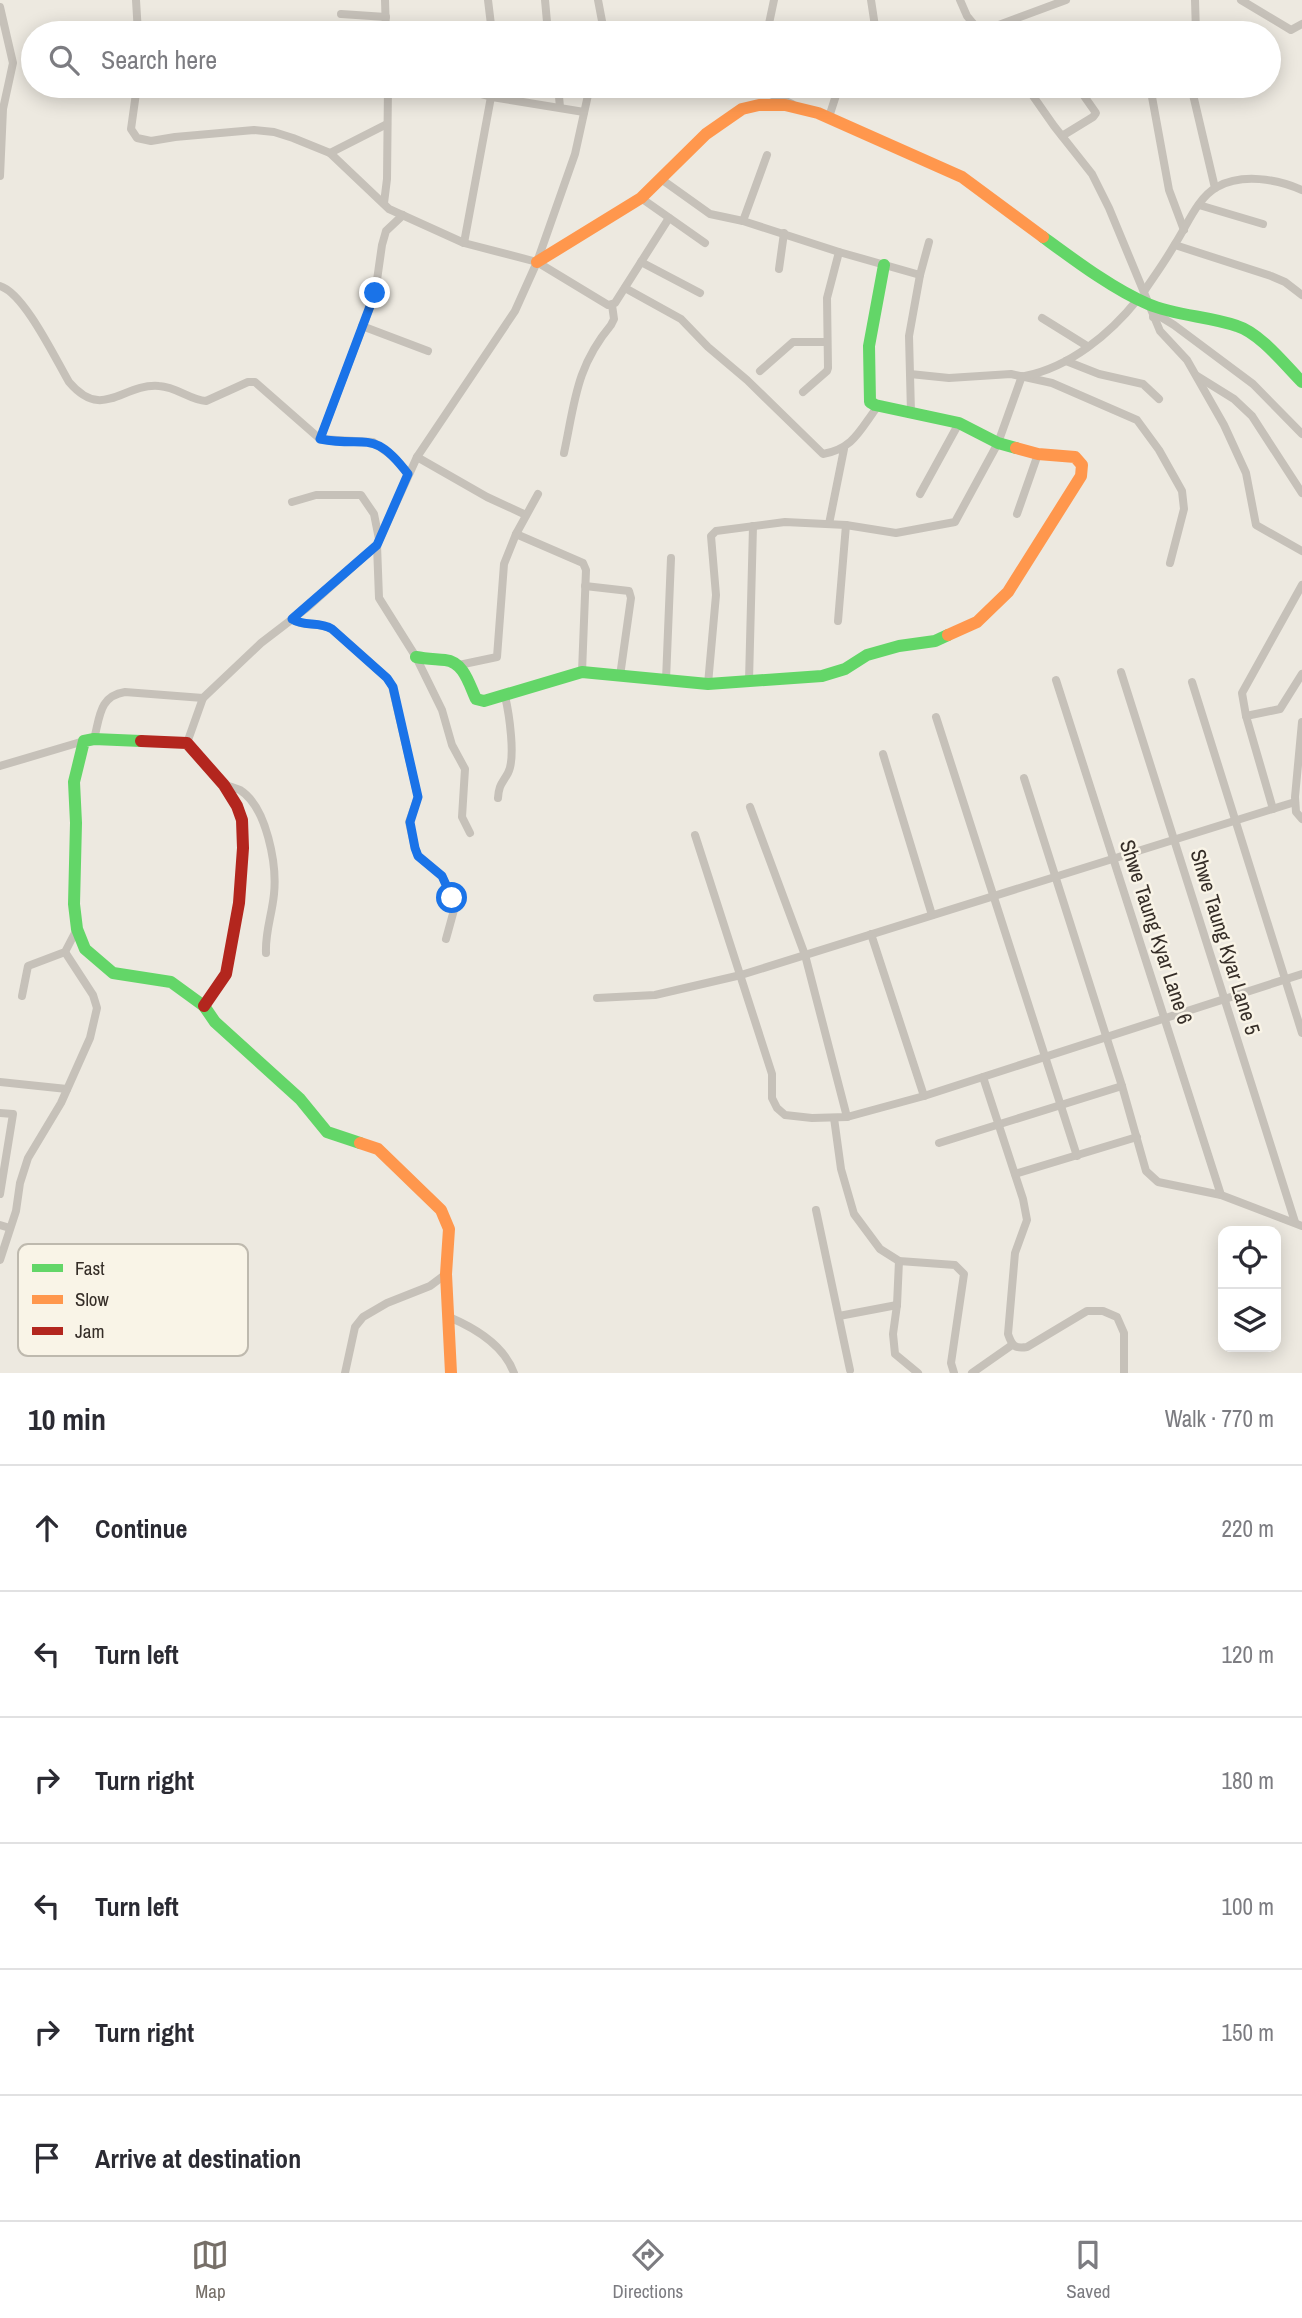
<!DOCTYPE html>
<meta charset="utf-8">
<style>
body{margin:0;font-family:"Archivo Narrow",sans-serif;background:#f7f7f7;color:#2b2b33}
.controls{position:absolute;right:21px;bottom:21px;display:grid;overflow:hidden;border-radius:14px;box-shadow:0 4px 18px #0003}
.controls button{width:63px;height:63px;display:grid;place-items:center;padding:0;border:0;border-bottom:2px solid #e1e1e2;background:#fff;color:#2b2b33;font:35px sans-serif}
.stop{position:absolute;width:21px;height:21px;margin:-16px;border:5px solid #1a73e8;border-radius:50%;background:#fff}
.stop.end{background:#1a73e8;border-color:#fff;box-shadow:0 2px 7px #0008}
.list{margin:0;padding:0;list-style:none}
h2{display:flex;justify-content:space-between;align-items:center;height:91px;margin:0;padding:0 28px;font-size:30px}
h2 small{font-size:23px;font-weight:400;color:#7c7c81}
.list li{display:grid;grid-template-columns:46px 1fr auto;gap:21px;align-items:center;box-sizing:border-box;height:126px;padding:0 28px;border-top:2px solid #e1e1e2}
.list b{display:block;font-size:26px;white-space:nowrap}
.list em{font-size:23px;font-style:normal;color:#7c7c81}
.icon{flex:none;width:38px;height:38px;fill:none;stroke:currentColor;stroke-width:2;stroke-linecap:round;stroke-linejoin:round}
.map{position:relative;flex:none;width:1302px;height:1373px;overflow:hidden}
.search{position:absolute;background:#fff;box-shadow:0 4px 18px #0003;left:21px;right:21px;top:21px;height:77px;display:flex;align-items:center;gap:18px;box-sizing:border-box;padding:0 24px;border-radius:38px;color:#7c7c81;font-size:26px}
.sheet{height:847px;background:#fff}
nav{display:flex;justify-content:space-around;align-items:center;box-sizing:border-box;height:98px;border-top:2px solid #e1e1e2;background:#fff;font-size:19px;color:#7c7c81}
nav a{display:grid;justify-items:center;gap:4px}
nav .on{color:#766f68}
.map>svg:first-child{display:block}
</style>
<div class="map">
<svg width="1302" height="1373" viewBox="0 0 1302 1373">
<rect width="100%" height="100%" fill="#ede9e0"/>
<g fill="none" stroke-linecap="round" stroke-linejoin="round">
<g stroke="#c6c1b9" stroke-width="8">
<path d="M136,0L138,33"/>
<path d="M385,0L386,33"/>
<path d="M488,0L492,33"/>
<path d="M545,0L548,33"/>
<path d="M598,0L602,21L600,33"/>
<path d="M871,0L876,33"/>
<path d="M960,0L967,16L981,33"/>
<path d="M1195,0L1196,33"/>
<path d="M1241,0L1291,30L1302,24"/>
<path d="M0,7L13,63L3,109L0,176"/>
<path d="M341,14L386,17"/>
<path d="M980,32L1066,0"/>
<path d="M767,33L774,0"/>
<path d="M137,86L131,129L137,138L151,141L175,137L254,130L274,132L293,138L330,153L389,209L464,243L537,262L608,305L615,303L669,218"/>
<path d="M558,86L560,107"/>
<path d="M753,86L792,104"/>
<path d="M886,86L914,94"/>
<path d="M1026,86L1054,126L1092,174L1109,208L1160,331L1187,360L1224,425L1246,473L1256,525L1302,551"/>
<path d="M1150,86L1169,190L1184,230"/>
<path d="M1191,86L1215,188"/>
<path d="M457,88L492,97L584,112"/>
<path d="M829,117L839,86"/>
<path d="M1062,136L1093,117L1096,113L1077,86"/>
<path d="M330,153L387,124"/>
<path d="M661,179L710,214L743,221L839,252L920,275"/>
<path d="M641,198L705,243"/>
<path d="M384,203L387,179L388,86"/>
<path d="M1199,205L1263,224"/>
<path d="M743,221L767,155"/>
<path d="M464,243L493,86"/>
<path d="M1175,245L1271,276L1285,282L1302,295"/>
<path d="M641,262L700,293"/>
<path d="M779,269L784,233"/>
<path d="M0,286C24,293 55,358 69,382C103,422 122,383 159,386C177,387 190,400 206,401L248,382H255L320,439L373,442L395,458L408,474"/>
<path d="M625,288L681,319L708,347L747,380L823,454C852,449 859,432 875,410V405"/>
<path d="M1145,290C1155,275 1166,260 1175,244C1187,226 1197,198 1217,187C1242,173 1277,179 1302,190"/>
<path d="M1153,317H1161L1174,325L1253,384L1302,434"/>
<path d="M1042,318L1087,346"/>
<path d="M362,326L428,351"/>
<path d="M1066,361L1099,374L1143,384L1159,399"/>
<path d="M760,371L793,342H826"/>
<path d="M910,374L949,378L1011,374L1052,383L1137,420L1159,450L1182,491L1184,509L1170,563"/>
<path d="M1025,376C1070,367 1110,334 1138,299"/>
<path d="M1197,376L1234,399L1252,416L1302,493"/>
<path d="M803,392L827,371L828,368L827,298L839,252"/>
<path d="M911,413L909,336L920,275L929,242"/>
<path d="M320,439L375,294L382,245L386,231L403,215"/>
<path d="M564,453C575,401 576,367 611,325L614,319L612,305"/>
<path d="M417,457L487,497L526,515"/>
<path d="M920,494L959,423"/>
<path d="M292,502L316,495H361L374,514L379,539"/>
<path d="M1017,514L1038,454"/>
<path d="M829,524L844,449"/>
<path d="M516,534L583,563L586,570L582,672"/>
<path d="M377,545L379,598L416,657L442,710L452,745L465,769L462,817L470,833"/>
<path d="M585,586L629,591L631,598L620,676"/>
<path d="M292,619C304,628 319,621 332,629L387,678L392,686L418,797L409,822L415,848L418,856L442,876L452,898L454,910L446,939"/>
<path d="M838,621L846,525"/>
<path d="M459,665L497,657L504,564L516,534L538,494"/>
<path d="M1121,672L1295,1222"/>
<path d="M666,680L671,558"/>
<path d="M1056,680L1221,1195"/>
<path d="M749,681L753,526"/>
<path d="M1192,682L1302,1033"/>
<path d="M708,684L716,595L711,536L716,531L785,522L846,525L896,533L955,522L998,443L1022,376"/>
<path d="M1246,716L1280,709L1302,674"/>
<path d="M936,717L1077,1156"/>
<path d="M1302,722L1295,797L1296,812L1302,819"/>
<path d="M94,739C100,717 99,696 125,692L203,698"/>
<path d="M187,743L203,698L261,643L308,607L377,545L417,457L515,311L537,262L575,154L590,86"/>
<path d="M883,754L932,915"/>
<path d="M0,766L84,741"/>
<path d="M1024,778L1122,1086L1146,1171L1158,1182L1221,1195L1302,1226"/>
<path d="M224,785C229,786 235,788 240,790C267,807 277,865 274,894C272,915 265,932 266,953"/>
<path d="M498,798C499,784 502,784 508,773C516,758 509,713 505,696"/>
<path d="M750,807L805,955L847,1117"/>
<path d="M1273,809L1246,716L1242,693L1302,585"/>
<path d="M695,835L772,1074V1098L777,1108L785,1115L812,1118L847,1117L924,1096L1302,974"/>
<path d="M871,934L924,1096"/>
<path d="M22,996L28,966L65,952L77,929"/>
<path d="M597,998L655,995L741,975L1295,802"/>
<path d="M983,1077L1023,1199L1027,1220L1015,1253L1008,1334C1012,1346 1015,1349 1027,1347L1087,1311H1103L1117,1317L1124,1333V1373"/>
<path d="M0,1082L67,1089"/>
<path d="M0,1113L13,1114L0,1194"/>
<path d="M834,1118L841,1169L854,1214L880,1249L899,1261L955,1265L964,1274L951,1363L954,1373"/>
<path d="M939,1143L1122,1086"/>
<path d="M1015,1174L1137,1137"/>
<path d="M816,1210L850,1370"/>
<path d="M0,1225L10,1228"/>
<path d="M0,1260L16,1211L20,1183L28,1158L61,1103L90,1038L97,1008L93,995L65,952"/>
<path d="M899,1261L897,1305L893,1334L895,1354L918,1373"/>
<path d="M839,1316L897,1305"/>
<path d="M449,1317C475,1328 504,1345 514,1373"/>
<path d="M345,1373L355,1327L363,1317L387,1303L430,1286L446,1274"/>
<path d="M972,1373L1012,1345"/>
</g>
<g stroke="#63d668" stroke-width="12">
<path d="M1043,237C1073,259 1114,290 1148,304C1176,316 1208,316 1237,326C1260,333 1285,365 1302,382"/>
<path d="M884,265L869,346L870,402L875,405L959,423L998,443L1016,448"/>
<path d="M416,657C426,659 435,659 445,660C464,662 469,684 476,699L484,701L582,672L708,684L822,676L845,669L867,655L899,646L935,641L948,635"/>
<path d="M141,741L94,739L84,741L74,782L76,823L74,904L77,929L85,949L113,973L171,982L204,1006L215,1022L300,1099L327,1132L360,1143"/>
</g>
<g stroke="#ff974d" stroke-width="12">
<path d="M537,262L641,198L706,134L742,109L759,105H785L818,113L962,177L1043,237"/>
<path d="M948,635L977,622L1008,592L1081,476L1082,465L1075,457L1038,454L1016,448"/>
<path d="M360,1143L378,1149L441,1210L449,1229L446,1274L451,1373"/>
</g>
<path stroke="#b3261e" stroke-width="12" d="M141,741L187,743L224,785L237,806L242,820L243,848L239,903L226,974L204,1006"/>
</g>
<g fill="none" stroke-linecap="round" stroke-linejoin="round">
<path stroke="#1a73e8" stroke-width="9" d="M375,293L320,439C368,448 373,428 408,474L377,545L292,619C304,627 319,621 332,629L387,678L393,687L418,797L410,822L415,848L418,856L442,876L452,898"/>
</g>
<g text-anchor="middle" stroke-width="5" stroke-linejoin="round" paint-order="stroke">
<g font-size="21" fill="#362e28" stroke="#f9f4e7">
<text transform="translate(1156 932) rotate(72)" y="7">Shwe Taung Kyar Lane 6</text>
<text transform="translate(1225 942) rotate(73)" y="7">Shwe Taung Kyar Lane 5</text>
</g>
</g>
<rect x="18" y="1244" width="230" height="112" rx="10" fill="#f9f4e7" stroke="#beb9ae" stroke-width="2"/>
<rect x="32" y="1264" width="31" height="8" fill="#63d668"/>
<rect x="32" y="1295" width="31" height="9" fill="#ff974d"/>
<rect x="32" y="1327" width="31" height="8" fill="#b3261e"/>
<g font-size="19" fill="#362e28">
<text x="75" y="1275">Fast</text>
<text x="75" y="1306">Slow</text>
<text x="75" y="1338">Jam</text>
</g>
</svg>
<div class="controls">
<button><svg class="icon" aria-label="locate" viewBox="0 0 24 24"><circle cx="12" cy="12" r="6"/><path d="M12 2v4M12 18v4M2 12h4M18 12h4"/></svg></button>
<button><svg class="icon" aria-label="layers" viewBox="0 0 24 24"><path d="M12 4l9 5-9 5-9-5zM3 14l9 5 9-5"/></svg></button>
</div>
<div class="stop" style="left:452px;top:898px"></div>
<div class="stop end" style="left:375px;top:293px"></div>
<div class="search"><svg class="icon" aria-label="search" viewBox="0 0 24 24"><circle cx="10" cy="10" r="6"/><path d="M15 15l6 6"/></svg>Search here</div>
</div>
<section class="sheet">
<h2>10 min<small>Walk · 770 m</small></h2>
<ul class="list">
<li><svg class="icon" aria-label="ahead" viewBox="0 0 24 24"><path d="M12 20V5M6 11l6-6 6 6"/></svg><div><b>Continue</b></div><em>220 m</em></li>
<li><svg class="icon" aria-label="left" viewBox="0 0 24 24"><path d="M17 20v-9H6M10 6l-5 5 5 5"/></svg><div><b>Turn left</b></div><em>120 m</em></li>
<li><svg class="icon" aria-label="right" viewBox="0 0 24 24"><path d="M7 20v-9h11M14 6l5 5-5 5"/></svg><div><b>Turn right</b></div><em>180 m</em></li>
<li><svg class="icon" aria-label="left" viewBox="0 0 24 24"><path d="M17 20v-9H6M10 6l-5 5 5 5"/></svg><div><b>Turn left</b></div><em>100 m</em></li>
<li><svg class="icon" aria-label="right" viewBox="0 0 24 24"><path d="M7 20v-9h11M14 6l5 5-5 5"/></svg><div><b>Turn right</b></div><em>150 m</em></li>
<li><svg class="icon" aria-label="arrive" viewBox="0 0 24 24"><path d="M6 21V4h12l-3 4 3 4H6"/></svg><div><b>Arrive at destination</b></div></li>
</ul>
</section>
<nav>
<a class="on"><svg class="icon" aria-label="map" viewBox="0 0 24 24"><path d="M3 6l6-2 6 2 6-2v14l-6 2-6-2-6 2zM9 4v14M15 6v14"/></svg>Map</a>
<a><svg class="icon" aria-label="directions" viewBox="0 0 24 24"><path d="M12 3l9 9-9 9-9-9zM9 14v-3h6M13 9l2 2-2 2"/></svg>Directions</a>
<a><svg class="icon" aria-label="saved" viewBox="0 0 24 24"><path d="M7 4h10v16l-5-4-5 4z"/></svg>Saved</a>
</nav>
